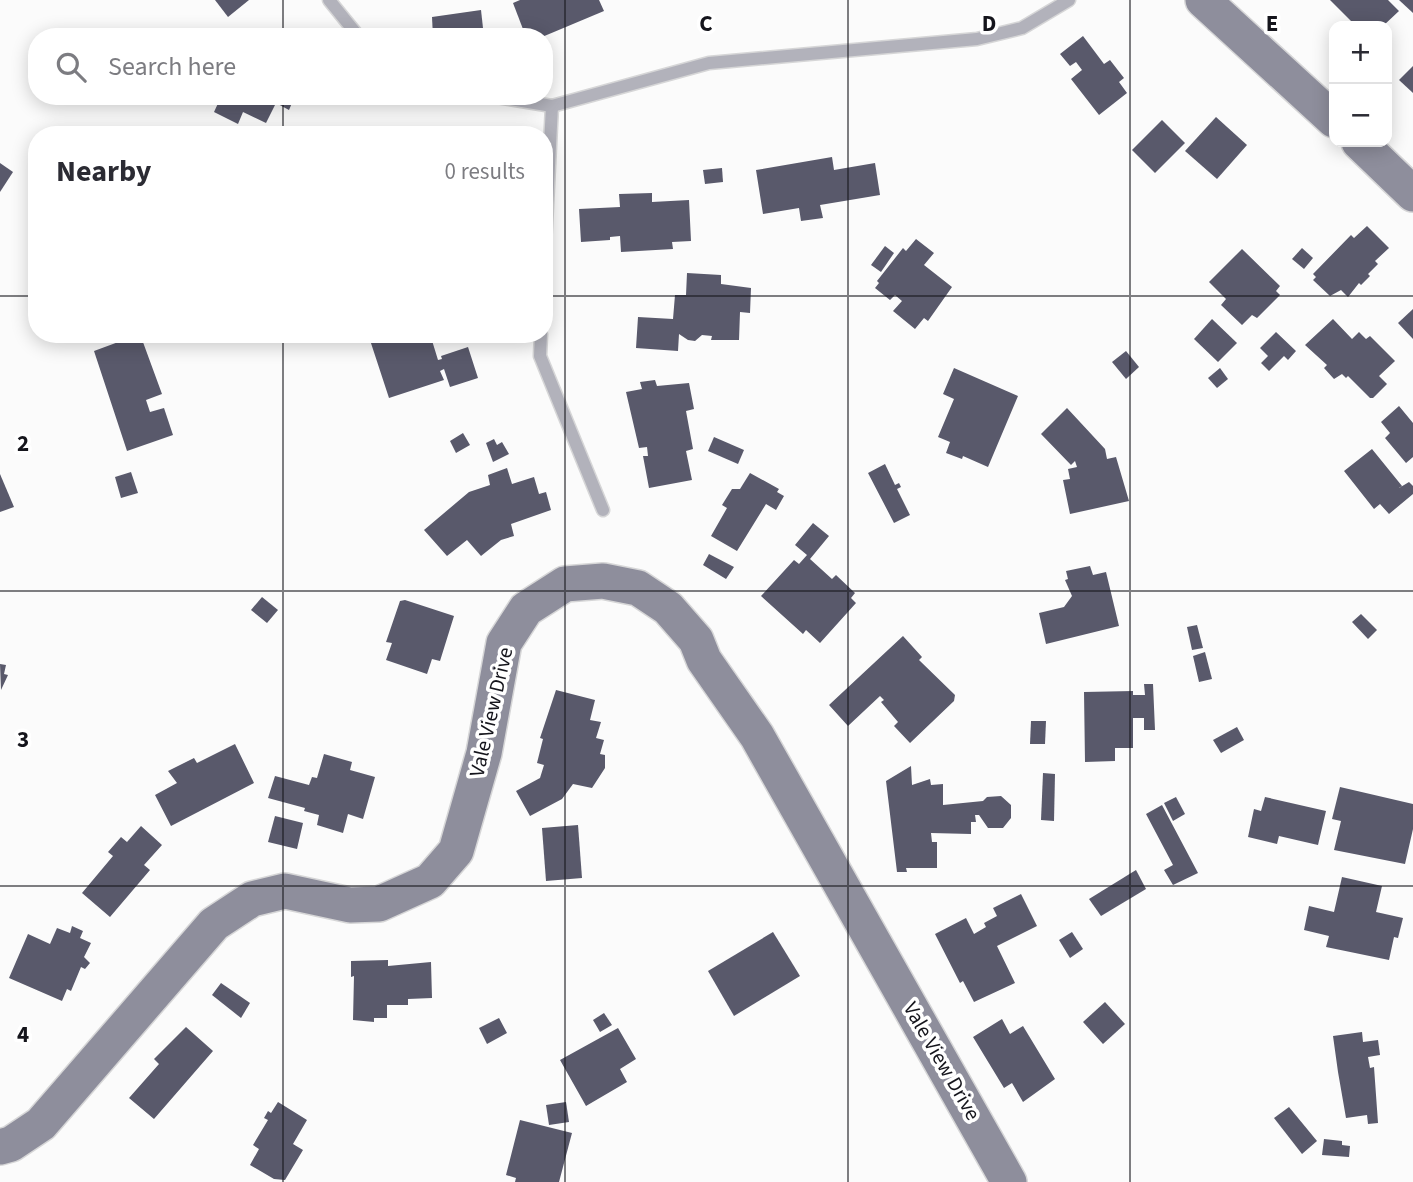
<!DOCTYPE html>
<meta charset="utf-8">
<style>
body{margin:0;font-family:"Source Sans 3",sans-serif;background:#f7f7f7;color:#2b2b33}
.controls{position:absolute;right:21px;top:21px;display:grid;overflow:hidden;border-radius:14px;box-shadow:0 4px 18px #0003}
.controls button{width:63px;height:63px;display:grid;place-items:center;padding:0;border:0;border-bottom:2px solid #e1e1e2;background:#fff;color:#2b2b33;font:35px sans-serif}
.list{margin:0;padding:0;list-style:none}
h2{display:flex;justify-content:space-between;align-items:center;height:91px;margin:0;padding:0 28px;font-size:30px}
h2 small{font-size:23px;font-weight:400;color:#7c7c81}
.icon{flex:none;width:38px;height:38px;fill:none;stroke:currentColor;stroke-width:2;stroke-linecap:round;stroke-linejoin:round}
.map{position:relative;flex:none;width:1413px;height:1182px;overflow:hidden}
.search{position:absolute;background:#fff;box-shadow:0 4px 18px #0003;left:28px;top:28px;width:525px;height:77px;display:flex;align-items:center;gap:18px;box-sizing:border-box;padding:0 24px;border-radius:28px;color:#7c7c81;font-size:26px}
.panel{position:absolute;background:#fff;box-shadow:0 4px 18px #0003;left:28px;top:126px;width:525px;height:217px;border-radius:28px}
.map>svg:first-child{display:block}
</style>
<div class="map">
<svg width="1413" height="1182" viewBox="0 0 1413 1182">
<rect width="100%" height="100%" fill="#fbfbfb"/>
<g fill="#59596b">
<path d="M215,0H249L228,17Z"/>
<path d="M520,0H599L604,11L542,37H526L513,3Z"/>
<path d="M1330,0H1388L1399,11L1383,26H1362L1356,21L1354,24Z"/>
<path d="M1399,0H1413V13Z"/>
<path d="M481,10L484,37H433L432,17Z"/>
<path d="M1083,36L1104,64L1110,60L1124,78L1119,82L1127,93L1099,115L1071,79L1082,70L1076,62L1070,66L1060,54Z"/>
<path d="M1413,66V93L1399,80Z"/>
<path d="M215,96H295L289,110L276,103L266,123L243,112L238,124L214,112L220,99Z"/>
<path d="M1216,117L1247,145L1217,179L1185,151Z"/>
<path d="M1162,120L1185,143L1155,173L1132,150Z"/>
<path d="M832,157L834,170L875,163L880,195L820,205L823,218L801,221L799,208L763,214L756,170Z"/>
<path d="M0,163L13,172L0,192Z"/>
<path d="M722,168L723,182L705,184L703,170Z"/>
<path d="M652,193V202L689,200L691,241L672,242L673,249L621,252L620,236L610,237V240L581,242L579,209L620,207L619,194Z"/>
<path d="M1367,226L1389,248L1375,261L1378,264L1368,274L1370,276L1361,285L1359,283L1348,297L1341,290L1330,296L1313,280L1316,277L1313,274L1351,235L1354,238Z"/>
<path d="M916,239L934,253L924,265L952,287L928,321L924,318L915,329L893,311L902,301L895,295L890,300L875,288L879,283L877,281L903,248L906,251Z"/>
<path d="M885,246L894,253L881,272L871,265Z"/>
<path d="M1302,248L1313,258L1304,269L1292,259Z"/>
<path d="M1242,249L1280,286L1276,291L1280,295L1257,318L1252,315L1242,325L1221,305L1226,299L1209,282Z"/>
<path d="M687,273L721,275V284L751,288L750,313L740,312L739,340H711L712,336L702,335L695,341L688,340L679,334L678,351L636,348L638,317L673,319L675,295H686Z"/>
<path d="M1413,309V339L1398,323Z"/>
<path d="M1212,319L1237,343L1218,362L1194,339Z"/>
<path d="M1333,319L1352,339L1359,332L1366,339L1370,336L1395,361L1379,376L1387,384L1373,398H1370L1348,376L1346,378L1342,374L1334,379L1324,368L1327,365L1305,345Z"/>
<path d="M1276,332L1296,351L1288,360L1284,356L1269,371L1261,363L1268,356L1260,348Z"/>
<path d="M140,334L162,394L146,400L150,412L164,408L173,435L127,451L94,351Z"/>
<path d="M368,334H430L438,360L442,359L441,356L468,347L478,378L450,387L444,369L440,371L444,380L389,398Z"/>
<path d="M1126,351L1139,367L1126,379L1112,362Z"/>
<path d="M954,368L1018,396L988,467L963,456L962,459L946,453L950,442L938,437L954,399L943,394Z"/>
<path d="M1220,368L1228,379L1217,388L1208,378Z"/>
<path d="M655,380L657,386L689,383L694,409L686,411L693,449L686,451L692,480L649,488L643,456H648L647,447L639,448L626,392L642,389L640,382Z"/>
<path d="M1399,406L1413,423V457L1406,463L1385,438L1390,433L1381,422Z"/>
<path d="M1067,408L1105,449L1107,459L1116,457L1129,501L1070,514L1063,480L1070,479L1068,469L1077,467L1075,461L1071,465L1041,434Z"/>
<path d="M463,433L470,445L456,453L450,441Z"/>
<path d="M714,437L744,450L738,464L708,451Z"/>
<path d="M494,439L497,445L502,442L509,454L493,462L486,443Z"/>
<path d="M1372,449L1402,486L1399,488L1409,482L1413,486V494L1389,514L1380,504L1374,509L1344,471Z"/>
<path d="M885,464L895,485L899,483L901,487L897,489L910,515L894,523L868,473Z"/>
<path d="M507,468L512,484L534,477L539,494L546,492L551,510L511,524L514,536L501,540L481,556L467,540L447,556L424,530L469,492L490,485L488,475Z"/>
<path d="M131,472L138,493L121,498L115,477Z"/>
<path d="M750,473L779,489L777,492L784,496L776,510L766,504L737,551L711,536L727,508L722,505L732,489H740Z"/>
<path d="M0,474L14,507L0,512Z"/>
<path d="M813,523L829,536L810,559L832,579L836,575L855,593L851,598L856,603L820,643L806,630L803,634L761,596L794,560L799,564L807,555L795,545Z"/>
<path d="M709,554L734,567L726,579L703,565Z"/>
<path d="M1090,566L1093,575L1106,572L1119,626L1046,644L1039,613L1064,607L1072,596L1065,580L1068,579L1066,571Z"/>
<path d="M262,597L278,610L267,623L251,610Z"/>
<path d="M405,600L454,616L440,661L432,659L427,674L386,660L392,643L386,642L400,601Z"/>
<path d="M1361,614L1377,630L1368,639L1352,622Z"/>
<path d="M1197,625L1203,648L1192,650L1187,627Z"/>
<path d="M903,636L922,657L919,660L955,695L954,701L910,743L894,726L898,722L881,702L884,700L880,696L848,726L829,705Z"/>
<path d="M1205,652L1212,679L1199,682L1193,656Z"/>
<path d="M0,664L6,665L4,674L8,675L1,690Z"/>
<path d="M1144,684H1153L1155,730H1144V718H1133V748H1115V761L1085,762L1084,692L1133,691V695H1145Z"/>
<path d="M556,690L595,700L590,720L601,722L596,738L604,740L600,754L605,755V768L592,788L573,784L562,799L530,816L516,791L540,778L544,765L537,763L543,739L540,738Z"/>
<path d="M1031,721H1046L1045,744H1030Z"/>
<path d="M1237,727L1244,740L1221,753L1213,740Z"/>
<path d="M235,744L254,783L171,826L155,795L177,783L168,771L194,758L197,763Z"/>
<path d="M324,754L352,762L350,770L375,777L363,819L348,814L343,833L317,825L319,815L304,811L305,808L268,798L275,776L309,785L312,777L317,778Z"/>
<path d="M911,766L912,785L930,779L931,785L943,784V805L983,801L987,797L1001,796L1011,805V818L1003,828H988L979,815H975L976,822H971V834L931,833L932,842H937V868H906L907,872H897L886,781Z"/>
<path d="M1043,773L1055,774L1054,821L1041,820Z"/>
<path d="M1340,787L1413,804V829L1405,864L1334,850L1341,821L1332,819Z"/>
<path d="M1176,797L1185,814L1173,821L1164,803Z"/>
<path d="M1265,797L1326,811L1318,845L1279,836L1277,844L1248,837L1254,809L1261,811Z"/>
<path d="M1162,805L1198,873L1173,885L1164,870L1173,865L1146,814Z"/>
<path d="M275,816L303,823L297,849L268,842Z"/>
<path d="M578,825L582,878L546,881L542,828Z"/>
<path d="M141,826L162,845L144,865L150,870L110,917L82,893L113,856L108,852L121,837L127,842Z"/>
<path d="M1136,870L1146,889L1101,916L1089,899Z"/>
<path d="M1342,877L1382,886L1376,912L1403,918L1398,938L1394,937L1389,960L1326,947L1329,936L1304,930L1309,906L1334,912Z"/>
<path d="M1021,894L1037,926L997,946L1015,983L974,1002L963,981L960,983L935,934L966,918L974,934L986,927L984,923L997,916L993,908Z"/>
<path d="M72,926L83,931L80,938L91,943L84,957L90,963L85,969L81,967L71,991L67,989L62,1001L9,978L28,934L50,944L57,928L70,933Z"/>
<path d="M773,932L800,976L734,1016L708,971Z"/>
<path d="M1072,932L1083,949L1070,958L1059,940Z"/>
<path d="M388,960V966L431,962L432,998L408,999V1005H387V1018H374V1022L353,1020L354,976L351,977V961Z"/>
<path d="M221,983L250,1003L241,1018L212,995Z"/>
<path d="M1105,1002L1125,1024L1103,1044L1083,1022Z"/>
<path d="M604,1013L612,1025L600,1032L593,1020Z"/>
<path d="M499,1018L507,1033L487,1044L479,1028Z"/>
<path d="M1002,1019L1010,1034L1023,1026L1055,1079L1023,1102L1012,1083L1004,1088L973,1037Z"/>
<path d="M186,1027L213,1051L154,1119L129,1098L159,1064L154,1059Z"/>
<path d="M618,1028L636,1059L620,1069L627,1082L586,1106L560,1060Z"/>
<path d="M1362,1032L1363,1042L1378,1040L1380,1055L1368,1057L1370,1068L1374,1067L1378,1123L1368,1124L1367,1115L1346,1118L1338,1072L1333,1036Z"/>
<path d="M278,1102L307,1120L293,1144L303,1150L285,1180L274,1179L250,1165L259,1149L253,1145L268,1120L264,1118L268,1111L271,1113Z"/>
<path d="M566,1102L569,1122L549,1125L546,1105Z"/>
<path d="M1289,1107L1317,1141L1302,1154L1274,1118Z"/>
<path d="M520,1120L572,1133L559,1182H515L516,1178L506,1175Z"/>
<path d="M1324,1139L1342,1141V1145L1350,1146L1349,1157L1322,1155Z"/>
</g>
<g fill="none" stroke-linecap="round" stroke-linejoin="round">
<defs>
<g id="lane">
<path d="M329,0L359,37"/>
<path d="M491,96L552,106L709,63L977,39L1022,28L1069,0"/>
<path d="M544,264L552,106"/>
<path d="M541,334L540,356L603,510"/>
</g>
<g id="secondary">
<path d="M1203,0L1334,120"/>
<path d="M1359,142L1413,194"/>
<path d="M0,1147L11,1144L41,1124L214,924L252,899L285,891L350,905L379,904L430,881L456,851L484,753L504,643L526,609L565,584L603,581L638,588L668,608L696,640L704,660L757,736L1009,1182"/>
</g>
</defs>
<use href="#lane" stroke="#d6d6d7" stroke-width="15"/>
<use href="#secondary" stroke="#d6d6d7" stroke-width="38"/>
<use href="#lane" stroke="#b2b2bb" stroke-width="12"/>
<use href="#secondary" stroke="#8e8e9c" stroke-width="35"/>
</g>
<path fill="none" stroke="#15151c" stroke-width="2" stroke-opacity="0.55" d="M283,0V37M565,0V1182M848,0V1182M1130,0V1182M283,96V135M0,296H37M544,296H1413M283,334V1182M0,591H1413M0,886H1413"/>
<g text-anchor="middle" stroke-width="7" stroke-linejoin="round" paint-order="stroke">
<g font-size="21" fill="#15151c" stroke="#fff">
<text transform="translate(491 712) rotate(-77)" y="7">Vale View Drive</text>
<text transform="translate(942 1061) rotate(60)" y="7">Vale View Drive</text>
</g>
</g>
<g font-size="23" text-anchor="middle" font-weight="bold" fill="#15151c" stroke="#fff" stroke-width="7" stroke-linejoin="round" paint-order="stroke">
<text x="706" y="31">C</text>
<text x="989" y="31">D</text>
<text x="1272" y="31">E</text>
<text x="23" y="451">2</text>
<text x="23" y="747">3</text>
<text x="23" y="1042">4</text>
</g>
</svg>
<div class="controls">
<button>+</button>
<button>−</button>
</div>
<div class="search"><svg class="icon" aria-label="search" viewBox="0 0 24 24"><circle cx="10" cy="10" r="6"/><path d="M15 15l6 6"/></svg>Search here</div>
<section class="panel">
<h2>Nearby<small>0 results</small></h2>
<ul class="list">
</ul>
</section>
</div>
